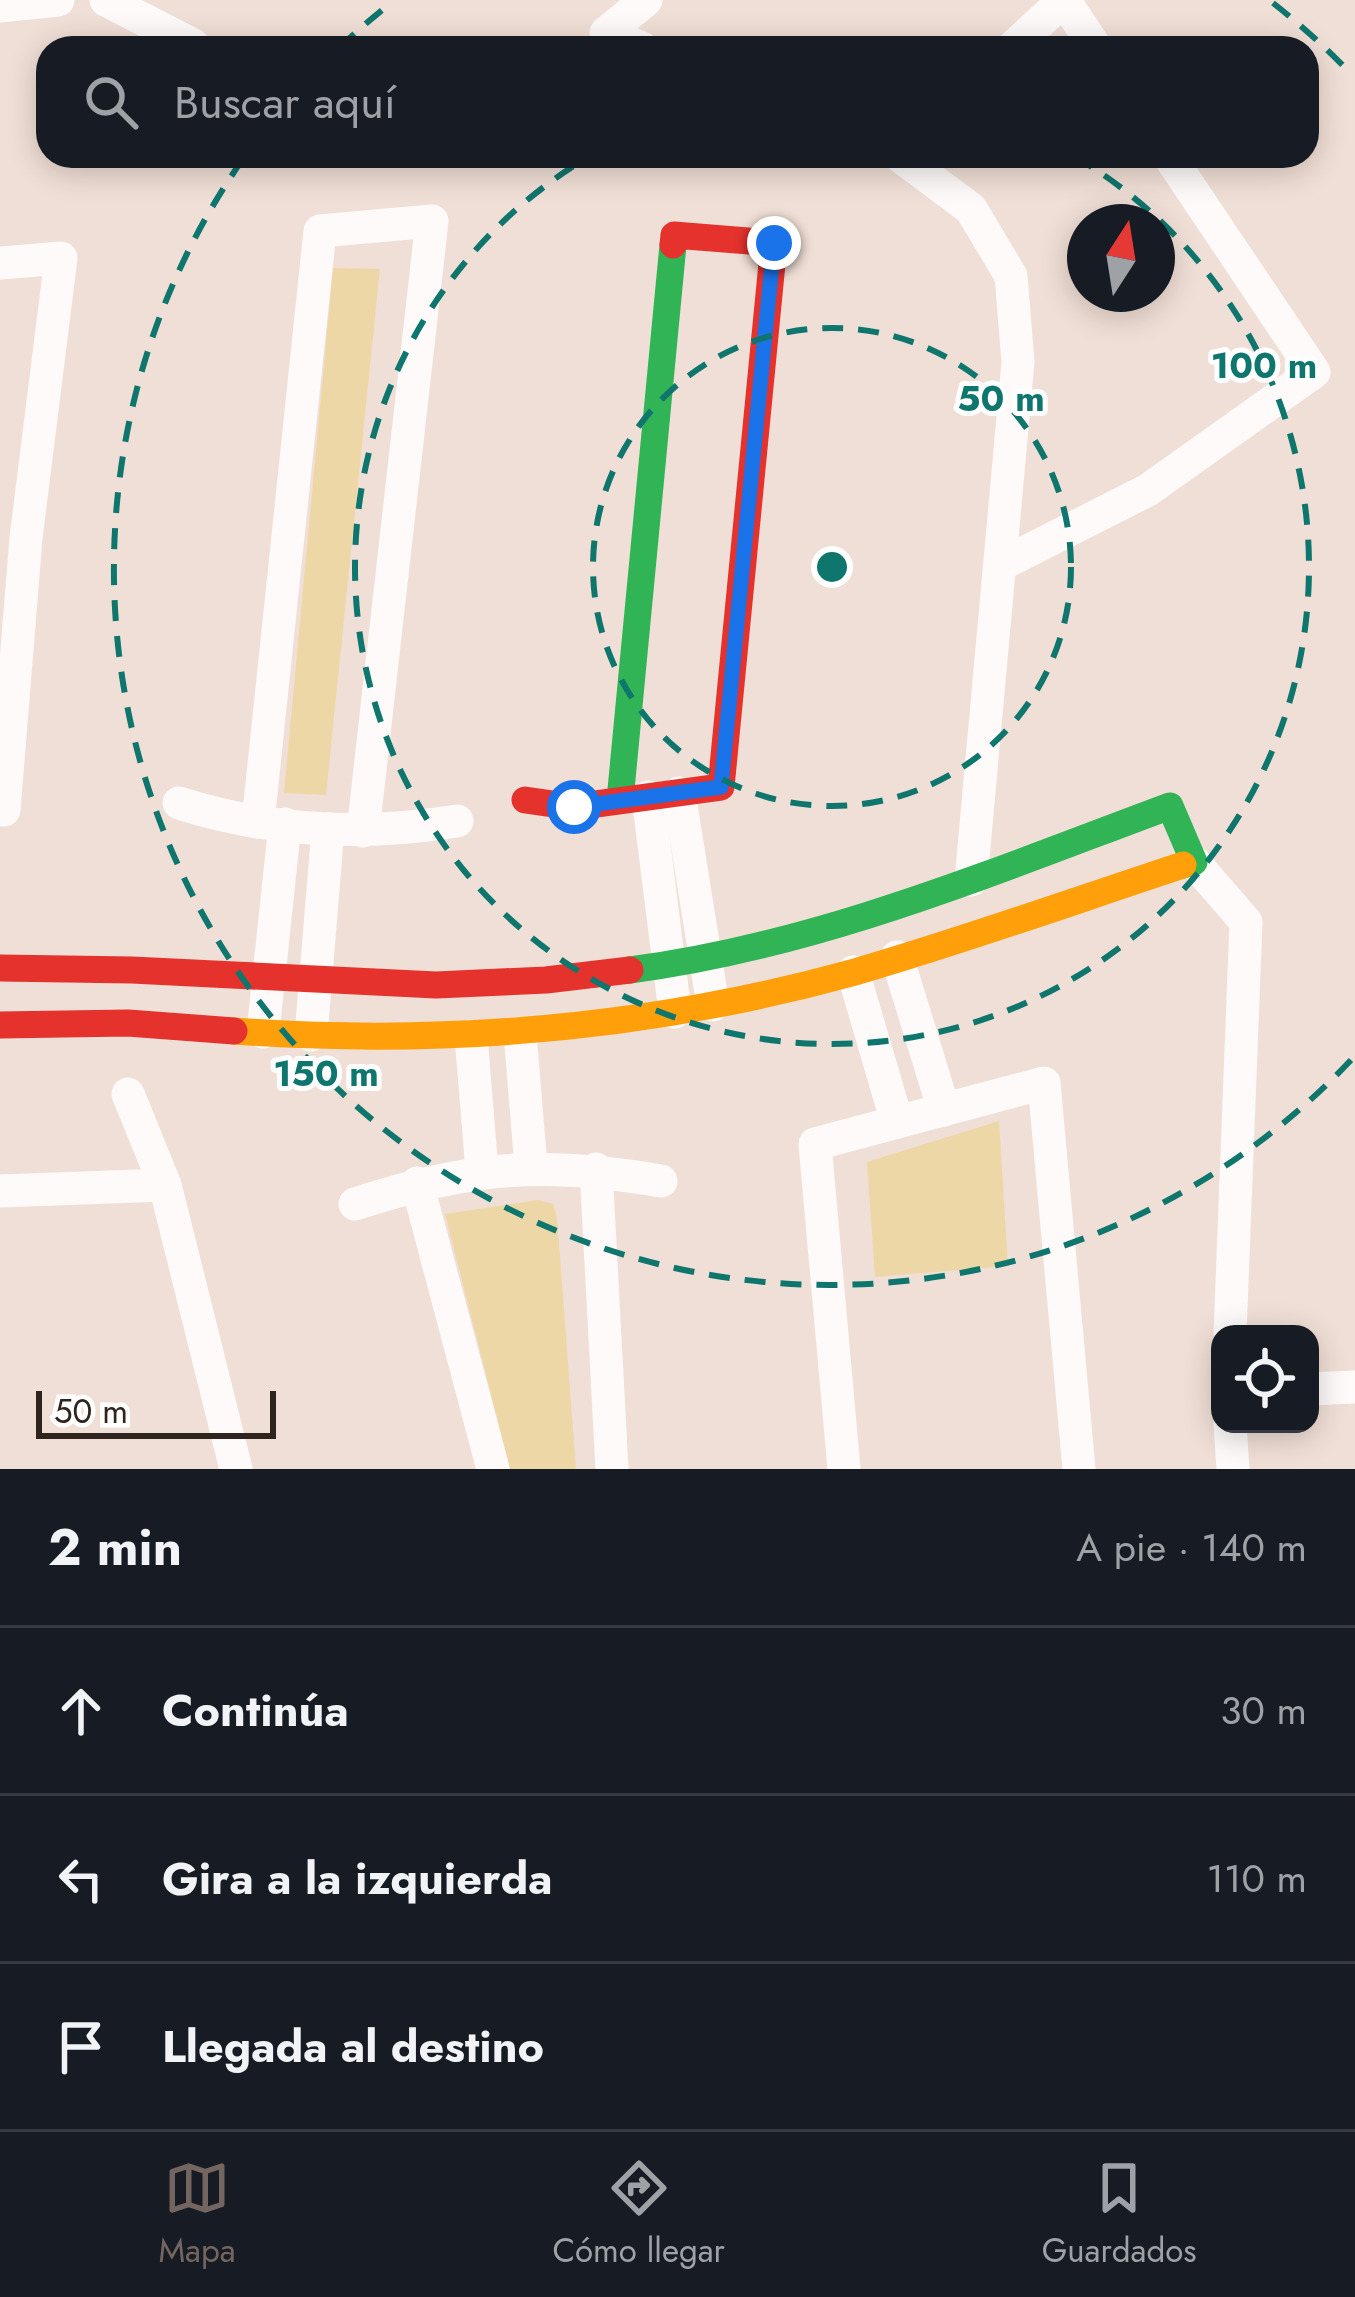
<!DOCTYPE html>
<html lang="es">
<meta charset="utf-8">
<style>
body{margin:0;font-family:Jost,sans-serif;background:#20242c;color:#f1f3f6}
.controls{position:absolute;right:36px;bottom:36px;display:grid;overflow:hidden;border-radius:24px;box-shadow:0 6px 30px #0003}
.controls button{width:108px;height:108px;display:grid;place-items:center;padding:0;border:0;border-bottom:3px solid #363941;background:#171b24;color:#f1f3f6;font:60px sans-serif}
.compass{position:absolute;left:1067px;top:204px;width:108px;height:108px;border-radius:50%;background:#171b24;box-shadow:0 6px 30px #0003;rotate:12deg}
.scale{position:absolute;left:36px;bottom:30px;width:240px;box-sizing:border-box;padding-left:12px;border:6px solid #30241f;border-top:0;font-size:33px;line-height:42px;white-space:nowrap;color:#30241f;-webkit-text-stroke:9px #fff;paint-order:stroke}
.stop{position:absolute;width:36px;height:36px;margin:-27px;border:9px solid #1a73e8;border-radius:50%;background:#fff}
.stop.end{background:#1a73e8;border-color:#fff;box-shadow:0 3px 12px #0008}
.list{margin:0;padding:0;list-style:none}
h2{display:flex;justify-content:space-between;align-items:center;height:156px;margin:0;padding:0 48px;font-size:51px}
h2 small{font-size:39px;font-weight:400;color:#9ea1a6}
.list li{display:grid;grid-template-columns:78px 1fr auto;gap:36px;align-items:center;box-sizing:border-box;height:168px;padding:0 48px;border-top:3px solid #363941}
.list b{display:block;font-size:45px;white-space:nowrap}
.list em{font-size:39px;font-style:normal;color:#9ea1a6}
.icon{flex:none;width:66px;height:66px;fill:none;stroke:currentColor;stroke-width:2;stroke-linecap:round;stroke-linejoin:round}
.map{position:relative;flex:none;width:1355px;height:1469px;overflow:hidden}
.search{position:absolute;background:#171b24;box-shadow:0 6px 30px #0003;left:36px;right:36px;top:36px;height:132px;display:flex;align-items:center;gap:30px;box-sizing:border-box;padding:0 42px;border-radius:36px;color:#9ea1a6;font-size:45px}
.sheet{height:660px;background:#171b24}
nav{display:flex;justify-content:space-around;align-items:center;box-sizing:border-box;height:168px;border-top:3px solid #363941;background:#171b24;font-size:33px;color:#9ea1a6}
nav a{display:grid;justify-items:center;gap:6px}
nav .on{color:#73655f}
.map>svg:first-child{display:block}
</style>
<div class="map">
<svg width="1355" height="1469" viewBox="0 0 1355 1469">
<rect width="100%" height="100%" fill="#f0dfd6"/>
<g fill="#eed7a7">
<path d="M333,268L380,269L326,795L284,793Z"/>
<path d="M999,1121L1008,1266L875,1277L867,1162Z"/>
<path d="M538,1200L553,1204L557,1217L576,1469H510L445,1214Z"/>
</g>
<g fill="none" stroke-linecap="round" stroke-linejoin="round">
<g stroke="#fdfaf9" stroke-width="33">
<path d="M106,0L193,45"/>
<path d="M1064,0L1096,48"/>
<path d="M0,6L58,0"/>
<path d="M642,48L606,33L646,0"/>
<path d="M1012,48L1064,0"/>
<path d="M900,156L971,209L1011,276L1018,362L971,880"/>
<path d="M0,263L61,258L26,538L4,810H0"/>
<path d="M1000,565L1148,490L1314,372L1169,156"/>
<path d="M679,793L713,1005"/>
<path d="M648,797L675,1012"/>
<path d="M179,803C270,832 364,836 457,821"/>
<path d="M258,822L320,231L432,221L363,831"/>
<path d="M1194,862L1246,922L1230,1334"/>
<path d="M897,957L944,1110"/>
<path d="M853,972L897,1122"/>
<path d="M263,1032L285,824"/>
<path d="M520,1033L531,1167"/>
<path d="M311,1035L328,829"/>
<path d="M471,1036L482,1171"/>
<path d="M128,1094L165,1185L236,1469"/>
<path d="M596,1169L612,1469"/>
<path d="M417,1183L493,1469"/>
<path d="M0,1191L165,1185"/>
<path d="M355,1204C468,1167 543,1160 661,1181"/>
<path d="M1310,1389L1355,1387"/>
<path d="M1230,1424L1233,1469"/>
<path d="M844,1469L815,1144L1044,1083L1079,1469"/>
</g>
<g stroke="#30b455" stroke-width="27">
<path d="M620,800L673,245"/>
<path d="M630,970C817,946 995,871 1170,806L1194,862L1183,865"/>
</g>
<path stroke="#ff9f0a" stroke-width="27" d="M234,1031C442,1046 653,1028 855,972C965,940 1074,901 1183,865"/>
<g stroke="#e5322d" stroke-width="27">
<path d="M525,800L574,807L721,787L774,243L674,235L673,245"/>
<path d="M0,968L132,970L436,985L546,980L630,970"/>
<path d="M0,1025L128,1023L234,1031"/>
</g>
</g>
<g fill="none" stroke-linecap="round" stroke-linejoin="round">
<path stroke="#1a73e8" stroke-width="15" d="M574,807L721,787L774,243"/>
</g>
<g fill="none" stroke="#0f766e" stroke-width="6" stroke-dasharray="21 15">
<circle cx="832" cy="567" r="239"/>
<path d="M1074 156A477 477 0 1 1 590 156"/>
<path d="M1351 1060A716 716 0 0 1 245 156M339 48A716 716 0 0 1 391 3M1273 3A716 716 0 0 1 1351 74"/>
</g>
<circle cx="832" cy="567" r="18" fill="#0f766e" stroke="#fff" stroke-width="6"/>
<g font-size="36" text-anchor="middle" font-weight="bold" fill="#0f766e" stroke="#fff" stroke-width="10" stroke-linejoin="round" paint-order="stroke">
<text x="1264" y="378">100 m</text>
<text x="1001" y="411">50 m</text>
<text x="326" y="1086">150 m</text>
</g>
</svg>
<div class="controls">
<button><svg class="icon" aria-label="locate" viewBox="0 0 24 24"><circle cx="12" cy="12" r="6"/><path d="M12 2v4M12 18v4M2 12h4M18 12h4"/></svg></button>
</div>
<svg class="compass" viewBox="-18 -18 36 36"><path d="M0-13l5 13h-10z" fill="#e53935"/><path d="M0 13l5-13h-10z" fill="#9ea1a6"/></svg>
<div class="scale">50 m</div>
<div class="stop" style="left:574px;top:807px"></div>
<div class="stop end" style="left:774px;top:243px"></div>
<div class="search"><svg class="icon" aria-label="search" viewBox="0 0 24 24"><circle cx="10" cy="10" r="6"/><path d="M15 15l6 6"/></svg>Buscar aquí</div>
</div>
<section class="sheet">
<h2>2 min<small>A pie · 140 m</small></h2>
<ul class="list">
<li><svg class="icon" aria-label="ahead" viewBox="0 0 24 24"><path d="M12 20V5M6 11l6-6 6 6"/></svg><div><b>Continúa</b></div><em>30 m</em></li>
<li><svg class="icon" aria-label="left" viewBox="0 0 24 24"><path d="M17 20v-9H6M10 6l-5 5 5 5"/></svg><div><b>Gira a la izquierda</b></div><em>110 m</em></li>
<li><svg class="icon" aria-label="arrive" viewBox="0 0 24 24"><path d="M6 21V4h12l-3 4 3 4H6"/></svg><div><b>Llegada al destino</b></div></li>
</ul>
</section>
<nav>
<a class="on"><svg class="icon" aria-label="map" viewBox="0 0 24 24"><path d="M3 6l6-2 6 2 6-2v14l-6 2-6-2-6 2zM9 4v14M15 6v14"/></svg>Mapa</a>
<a><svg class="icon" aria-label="directions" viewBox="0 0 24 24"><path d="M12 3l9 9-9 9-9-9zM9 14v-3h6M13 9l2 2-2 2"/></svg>Cómo llegar</a>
<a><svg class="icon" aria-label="saved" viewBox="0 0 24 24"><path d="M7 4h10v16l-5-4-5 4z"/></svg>Guardados</a>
</nav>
